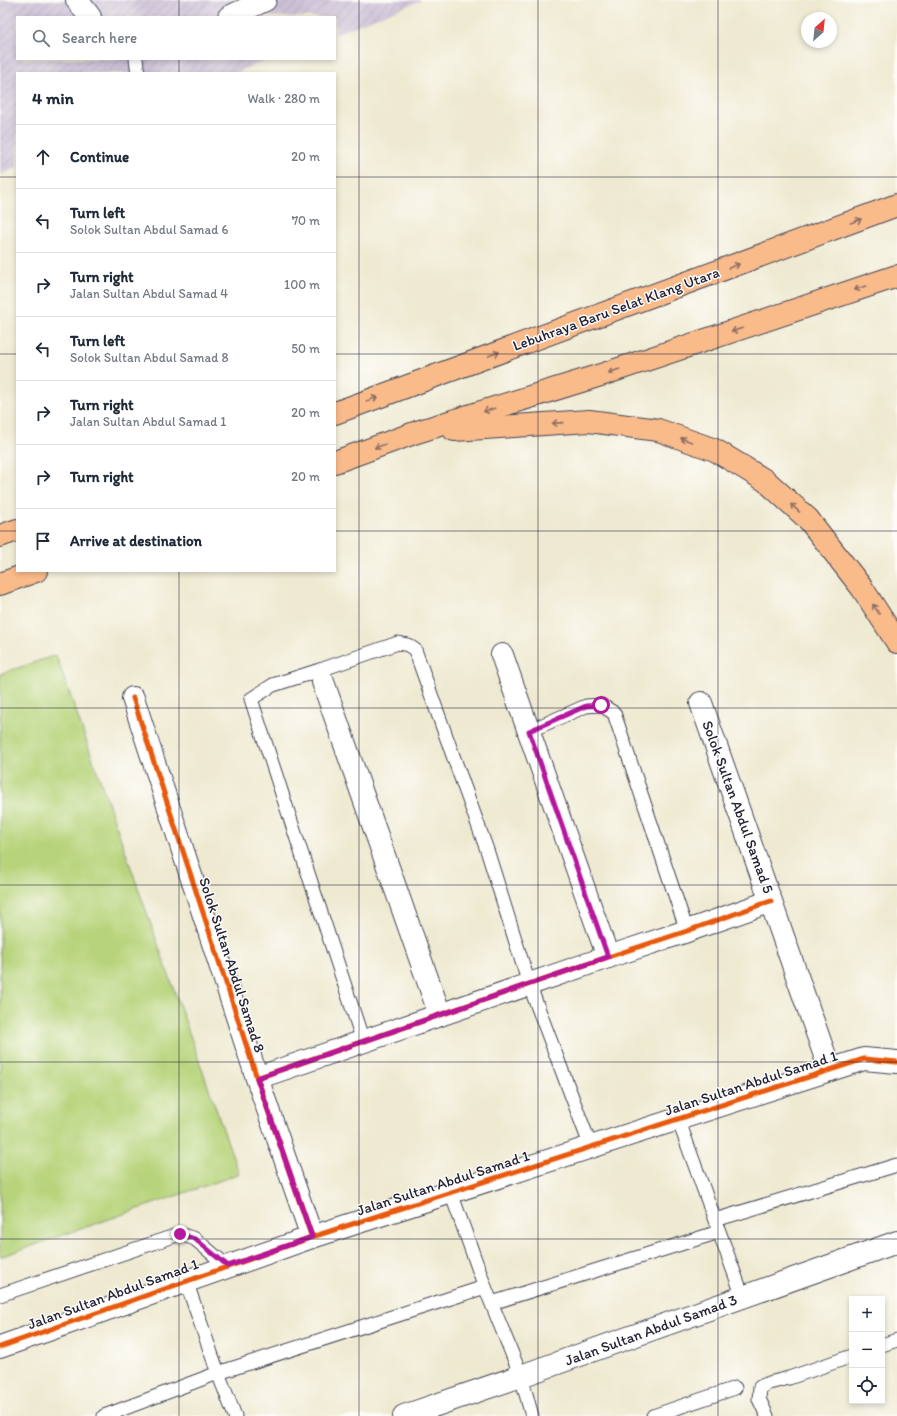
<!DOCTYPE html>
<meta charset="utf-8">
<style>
body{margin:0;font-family:Itim,sans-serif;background:#f2f2f3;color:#1f2937}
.controls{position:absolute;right:12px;bottom:12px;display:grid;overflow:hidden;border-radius:0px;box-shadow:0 2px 6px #0003}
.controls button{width:36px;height:36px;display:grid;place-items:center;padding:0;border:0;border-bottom:1px solid #e0e1e3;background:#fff;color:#1f2937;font:20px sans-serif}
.compass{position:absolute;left:801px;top:12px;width:36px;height:36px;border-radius:50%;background:#fff;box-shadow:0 2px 6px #0003;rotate:27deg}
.stop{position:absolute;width:12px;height:12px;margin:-9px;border:3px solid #b5179e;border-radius:50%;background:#fff}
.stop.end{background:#b5179e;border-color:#fff;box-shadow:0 1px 4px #0008}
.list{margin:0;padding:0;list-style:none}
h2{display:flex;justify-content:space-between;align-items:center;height:52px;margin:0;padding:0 16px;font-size:17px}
h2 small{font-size:13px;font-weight:400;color:#747a83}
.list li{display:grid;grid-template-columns:26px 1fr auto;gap:12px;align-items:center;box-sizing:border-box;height:64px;padding:0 16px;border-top:1px solid #e0e1e3}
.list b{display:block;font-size:15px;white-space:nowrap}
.list p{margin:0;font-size:13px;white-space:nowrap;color:#747a83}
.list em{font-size:13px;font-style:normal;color:#747a83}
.icon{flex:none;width:22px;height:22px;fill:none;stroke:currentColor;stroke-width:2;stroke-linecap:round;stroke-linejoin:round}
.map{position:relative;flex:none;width:897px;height:1416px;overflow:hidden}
.search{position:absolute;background:#fff;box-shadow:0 2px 6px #0003;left:16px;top:16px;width:320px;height:44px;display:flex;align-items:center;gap:10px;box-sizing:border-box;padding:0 14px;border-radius:0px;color:#747a83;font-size:15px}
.panel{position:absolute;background:#fff;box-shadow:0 2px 6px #0003;left:16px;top:72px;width:320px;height:500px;border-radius:0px}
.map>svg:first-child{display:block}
</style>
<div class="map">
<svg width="897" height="1416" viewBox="0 0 897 1416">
<defs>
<pattern id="industrial-furrows" width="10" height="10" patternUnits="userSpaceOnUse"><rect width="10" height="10" fill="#cbbfd5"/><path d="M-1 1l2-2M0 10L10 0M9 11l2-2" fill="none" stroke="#aea4b8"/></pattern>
</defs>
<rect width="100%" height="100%" fill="#fdfcf7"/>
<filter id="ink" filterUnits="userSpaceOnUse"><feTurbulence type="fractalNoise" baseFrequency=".025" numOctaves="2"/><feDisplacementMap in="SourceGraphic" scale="8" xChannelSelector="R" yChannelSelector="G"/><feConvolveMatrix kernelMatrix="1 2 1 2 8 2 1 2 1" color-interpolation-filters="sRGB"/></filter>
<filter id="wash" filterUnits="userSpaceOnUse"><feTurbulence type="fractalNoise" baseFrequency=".012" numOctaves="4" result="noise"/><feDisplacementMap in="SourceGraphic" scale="16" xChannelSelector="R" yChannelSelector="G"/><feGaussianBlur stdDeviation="0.9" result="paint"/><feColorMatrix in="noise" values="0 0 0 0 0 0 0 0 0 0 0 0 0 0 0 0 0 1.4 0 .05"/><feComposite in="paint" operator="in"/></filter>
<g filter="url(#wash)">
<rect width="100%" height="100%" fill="#eee9d0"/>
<path fill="url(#industrial-furrows)" d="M0,0H422L335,34V17H17V59H270L234,73H17V167L0,175Z"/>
<path fill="#b7d47b" stroke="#6c7b5b" d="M56,655L239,1174L0,1257V674Z"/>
</g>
<g filter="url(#ink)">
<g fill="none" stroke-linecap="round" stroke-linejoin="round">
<defs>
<g id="service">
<path d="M136,59L138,73"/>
<path d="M320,670L273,685L251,699L363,1041"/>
<path d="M323,682L320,670L398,643L408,645L415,650L487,850L529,984L591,1147"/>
<path d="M529,731L586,706L601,705L614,713L687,931"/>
<path d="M678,1119L743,1297"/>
<path d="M451,1193L485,1287L521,1376L532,1416"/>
<path d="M715,1220L897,1165"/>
<path d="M186,1281L218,1373L235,1416"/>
<path d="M0,1295L180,1234L195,1239L227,1266"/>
<path d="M492,1303L719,1232"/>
<path d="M882,1345L897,1340"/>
<path d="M104,1416L218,1373L485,1287"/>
<path d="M653,1416L735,1388"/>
<path d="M767,1416L759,1399L760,1387L769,1383L789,1378L852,1356"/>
</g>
<g id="minor">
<path d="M77,0L90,17"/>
<path d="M229,17L265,0"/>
<path d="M502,655L608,957"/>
<path d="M323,682L440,1015"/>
<path d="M133,698L257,1078L312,1237"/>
<path d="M701,703L830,1070"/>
<path d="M257,1078L608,957L687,931L771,901"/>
<path d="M0,1347L312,1237L864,1059L897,1062"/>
<path d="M404,1416L521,1376L897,1242"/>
</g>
<g id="motorway">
<path d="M335,413L897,205"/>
<path d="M454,430L589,421L658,430L715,450L766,481L808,519L862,588L897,642"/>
<path d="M335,462L417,432L604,374L897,276"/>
<path d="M0,536L17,530"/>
<path d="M0,584L36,571"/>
</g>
</defs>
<use href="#service" stroke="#414051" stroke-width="15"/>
<use href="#minor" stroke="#414051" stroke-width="24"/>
<use href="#motorway" stroke="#414051" stroke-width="24"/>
<use href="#service" stroke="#fff" stroke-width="13"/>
<use href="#minor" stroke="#fff" stroke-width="22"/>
<use href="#motorway" stroke="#fabb8b" stroke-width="22"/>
<defs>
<g id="cycleway">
<path d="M133,698L257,1078L312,1237"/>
<path d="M257,1078L608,957L687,931L771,901"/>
<path d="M0,1347L312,1237L864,1059L897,1062"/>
</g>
</defs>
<use href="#cycleway" stroke="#fdfcf7" stroke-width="8"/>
<use href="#cycleway" stroke="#e8590c" stroke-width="5"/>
</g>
<defs><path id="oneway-shaft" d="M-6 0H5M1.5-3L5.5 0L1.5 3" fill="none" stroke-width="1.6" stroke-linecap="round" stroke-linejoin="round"/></defs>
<g stroke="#8e6e63">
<use href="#oneway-shaft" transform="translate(856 221) rotate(-20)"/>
<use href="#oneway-shaft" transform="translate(734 266) rotate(-20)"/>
<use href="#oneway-shaft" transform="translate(860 288) rotate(161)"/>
<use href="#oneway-shaft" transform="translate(737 330) rotate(161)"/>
<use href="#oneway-shaft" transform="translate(494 354) rotate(-20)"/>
<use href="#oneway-shaft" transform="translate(614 371) rotate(161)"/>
<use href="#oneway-shaft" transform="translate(372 399) rotate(-20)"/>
<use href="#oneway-shaft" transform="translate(489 410) rotate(163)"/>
<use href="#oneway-shaft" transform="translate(558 423) rotate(176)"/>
<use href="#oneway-shaft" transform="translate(686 440) rotate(-160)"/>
<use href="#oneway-shaft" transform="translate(380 446) rotate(160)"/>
<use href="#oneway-shaft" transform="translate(795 508) rotate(-137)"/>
<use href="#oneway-shaft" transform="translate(876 609) rotate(-123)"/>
</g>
</g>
<g fill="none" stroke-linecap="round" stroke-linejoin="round" filter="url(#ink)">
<path stroke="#b5179e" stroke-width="5" d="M180,1234L195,1239L228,1266L312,1237L257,1078L608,957L529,731L586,706L601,705"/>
</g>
<path fill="none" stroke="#22223b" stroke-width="1" stroke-opacity="0.55" d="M179,0V17M359,0V1416M538,0V1416M718,0V1416M179,59V73M0,177H17M335,177H897M0,354H17M335,354H897M0,531H17M335,531H897M179,571V1416M0,708H897M0,885H897M0,1062H897M0,1239H897"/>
<g text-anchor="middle" stroke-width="3" stroke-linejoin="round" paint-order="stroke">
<g font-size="15" fill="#22223b" stroke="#fdfcf7">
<text transform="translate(616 309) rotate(-20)" y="5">Lebuhraya Baru Selat Klang Utara</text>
<text transform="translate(738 807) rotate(70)" y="5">Solok Sultan Abdul Samad 5</text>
<text transform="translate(232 965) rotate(72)" y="5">Solok Sultan Abdul Samad 8</text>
<text transform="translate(751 1083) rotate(-18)" y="5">Jalan Sultan Abdul Samad 1</text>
<text transform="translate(443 1183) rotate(-18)" y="5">Jalan Sultan Abdul Samad 1</text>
<text transform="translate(113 1294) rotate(-20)" y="5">Jalan Sultan Abdul Samad 1</text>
<text transform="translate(651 1330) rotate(-20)" y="5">Jalan Sultan Abdul Samad 3</text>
</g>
</g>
</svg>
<div class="controls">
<button>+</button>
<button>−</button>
<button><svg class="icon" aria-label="locate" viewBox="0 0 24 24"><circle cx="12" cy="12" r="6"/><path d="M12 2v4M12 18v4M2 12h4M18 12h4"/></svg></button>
</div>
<svg class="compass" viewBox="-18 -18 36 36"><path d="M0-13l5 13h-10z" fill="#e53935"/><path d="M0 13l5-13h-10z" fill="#747a83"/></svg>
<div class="stop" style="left:601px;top:705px"></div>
<div class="stop end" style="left:180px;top:1234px"></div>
<div class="search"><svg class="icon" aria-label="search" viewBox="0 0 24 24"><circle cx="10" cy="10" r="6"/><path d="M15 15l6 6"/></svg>Search here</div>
<section class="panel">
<h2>4 min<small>Walk · 280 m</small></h2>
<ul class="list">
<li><svg class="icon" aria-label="ahead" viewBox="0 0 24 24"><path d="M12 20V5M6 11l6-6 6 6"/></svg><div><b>Continue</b></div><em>20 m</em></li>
<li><svg class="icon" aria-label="left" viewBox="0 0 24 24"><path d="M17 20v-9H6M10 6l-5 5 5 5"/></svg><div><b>Turn left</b><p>Solok Sultan Abdul Samad 6</p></div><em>70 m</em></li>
<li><svg class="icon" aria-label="right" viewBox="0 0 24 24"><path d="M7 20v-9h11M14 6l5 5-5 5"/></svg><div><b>Turn right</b><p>Jalan Sultan Abdul Samad 4</p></div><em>100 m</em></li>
<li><svg class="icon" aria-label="left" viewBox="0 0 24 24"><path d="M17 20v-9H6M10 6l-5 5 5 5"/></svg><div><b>Turn left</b><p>Solok Sultan Abdul Samad 8</p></div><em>50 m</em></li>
<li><svg class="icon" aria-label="right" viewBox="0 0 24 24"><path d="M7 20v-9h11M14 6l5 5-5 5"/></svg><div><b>Turn right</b><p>Jalan Sultan Abdul Samad 1</p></div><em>20 m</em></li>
<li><svg class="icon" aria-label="right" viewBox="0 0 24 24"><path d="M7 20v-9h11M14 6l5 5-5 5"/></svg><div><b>Turn right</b></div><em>20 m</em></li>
<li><svg class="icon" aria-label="arrive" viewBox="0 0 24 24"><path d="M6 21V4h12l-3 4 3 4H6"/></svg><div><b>Arrive at destination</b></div></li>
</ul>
</section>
</div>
